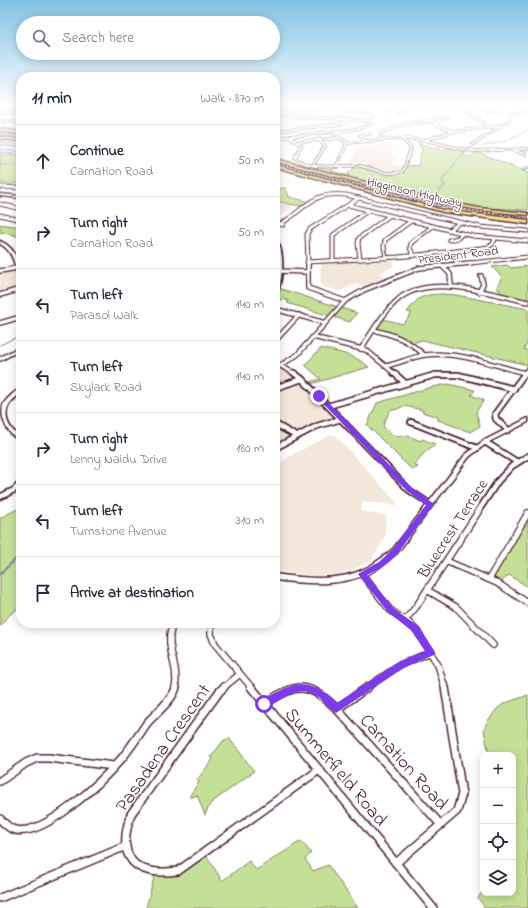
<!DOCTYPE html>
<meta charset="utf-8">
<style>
body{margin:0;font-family:"Indie Flower",sans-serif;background:#f6f6f7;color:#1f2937}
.controls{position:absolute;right:12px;bottom:12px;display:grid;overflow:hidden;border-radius:8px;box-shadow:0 2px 10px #0003}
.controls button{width:36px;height:36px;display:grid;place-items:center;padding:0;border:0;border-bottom:1px solid #e0e1e3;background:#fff;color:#1f2937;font:20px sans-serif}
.stop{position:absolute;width:12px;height:12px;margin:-9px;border:3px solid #7c3aed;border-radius:50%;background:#fff}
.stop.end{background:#7c3aed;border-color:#fff;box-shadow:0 1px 4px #0008}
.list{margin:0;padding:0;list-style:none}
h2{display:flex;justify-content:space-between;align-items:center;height:52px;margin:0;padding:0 16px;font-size:17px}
h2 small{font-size:13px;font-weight:400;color:#747a83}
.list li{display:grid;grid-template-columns:26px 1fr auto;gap:12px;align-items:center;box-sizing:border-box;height:72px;padding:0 16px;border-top:1px solid #e0e1e3}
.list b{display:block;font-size:15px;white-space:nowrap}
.list p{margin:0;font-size:13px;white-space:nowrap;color:#747a83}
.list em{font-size:13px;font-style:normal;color:#747a83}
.icon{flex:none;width:22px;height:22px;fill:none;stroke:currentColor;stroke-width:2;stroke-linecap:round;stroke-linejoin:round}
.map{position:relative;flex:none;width:528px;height:908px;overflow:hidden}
.search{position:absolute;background:#fff;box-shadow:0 2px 10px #0003;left:16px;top:16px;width:264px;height:44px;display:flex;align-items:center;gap:10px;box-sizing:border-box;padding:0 14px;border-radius:22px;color:#747a83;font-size:15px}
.panel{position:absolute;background:#fff;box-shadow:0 2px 10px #0003;left:16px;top:72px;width:264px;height:556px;border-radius:16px}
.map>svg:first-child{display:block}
</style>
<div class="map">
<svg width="528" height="908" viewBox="0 0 528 908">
<rect width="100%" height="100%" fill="#fff"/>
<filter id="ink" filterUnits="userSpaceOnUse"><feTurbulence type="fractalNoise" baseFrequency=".025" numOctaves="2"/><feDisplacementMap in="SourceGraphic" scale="8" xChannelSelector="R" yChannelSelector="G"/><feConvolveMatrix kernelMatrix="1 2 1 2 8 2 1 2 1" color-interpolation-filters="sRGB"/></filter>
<g filter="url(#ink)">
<g fill="#f2e7da">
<path d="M275,118L295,120V118H297L298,122L301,125L275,127Z"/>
<path d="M388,145L392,146V156L396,157L392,164L405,166L402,171L391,173L361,166H349L357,149H360V147Z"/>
<path d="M275,201L284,204L294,205L279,217L275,216Z"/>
<path d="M393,261L394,266L379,273L388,278L366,288L357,284L339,291L321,286L320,268L322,267L320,263Z"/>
<path d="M17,268L21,281V289L0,295V271Z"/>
<path d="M275,363L291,371L341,419L327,422L275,448Z"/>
<path d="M330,435H335L397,503L396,505L386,504L362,502L361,511L386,516L385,533L386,534L371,562L356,567L357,568L354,570L339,574L318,576L275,571V464L278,462L280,463L290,456Z"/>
</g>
<g fill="#c4e097" stroke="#878061">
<path d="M418,143L442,150L448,148L466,151L464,156L471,157L477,152L528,173V210L474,207L439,202L304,167L308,165L348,166L329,170L349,176L348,173L354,169L353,167C369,167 389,178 404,172L406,165L418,166L422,149Z"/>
<path d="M0,155L21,156V184L14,183L10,187H7L10,183H0Z"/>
<path d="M275,188H286L289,197L310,202L305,207L275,201Z"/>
<path d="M0,224L21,227V237L0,232Z"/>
<path d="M507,265L511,268L528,266V302L497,296L501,290L496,289L502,277L492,267Z"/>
<path d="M275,287L357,313L350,322L287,303L289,301L283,299L275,302Z"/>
<path d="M442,294L456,295L528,309V342L524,349L528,351V365L422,340L412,343L400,337L374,330L383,319L403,324L412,313L407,312C419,296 422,295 442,294Z"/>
<path d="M321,348C340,353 354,354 369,367L311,384L309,382L321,379L306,366V364Z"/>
<path d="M448,384L475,390L471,395L484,400L476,412L480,426L470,432L438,420V417L422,412L423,410L404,406L395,410L392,409L389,412L383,426L391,434L399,437L401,435L408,436L421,441L422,439L435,444L422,455L414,465L418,467L412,470L367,425L377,403L432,387Z"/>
<path d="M21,507V606L8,616L0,626V518Z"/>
<path d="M528,514V587L509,575L499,584L489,579Z"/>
<path d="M528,695V908H485L478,898L483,890V893H513V755H489L484,730L487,722L497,709L503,704Z"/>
<path d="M229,738L254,771L210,804L205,815L197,795L190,798V795L199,782L197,780L213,759L211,757L223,741Z"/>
<path d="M301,841L311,853L305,859L313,871L328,865L358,908H146L155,874H165L205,853L222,881L249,861L256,870Z"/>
</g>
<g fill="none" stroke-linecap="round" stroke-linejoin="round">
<g stroke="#6d8c95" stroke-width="1">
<path d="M275,105H305"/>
<path d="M355,105L393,108"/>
<path d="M518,105L528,108"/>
<path d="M394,108L445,109L448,106"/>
<path d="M484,146L506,141L528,130"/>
<path d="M0,165H21"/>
<path d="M437,193L445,186L442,180L464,152"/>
<path d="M0,345L21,335"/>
</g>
<path stroke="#6d8c95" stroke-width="2" d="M0,574L21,554"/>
<defs>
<g id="minor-far5">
<path d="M410,105H433"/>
<path d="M449,105L499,111L510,116L508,121L472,145L471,147L473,151L528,149"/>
<path d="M463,108L489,127"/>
<path d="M275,109L303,111L347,106"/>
<path d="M337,109L363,112"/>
<path d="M362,111L373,116V121"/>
<path d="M0,112L13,113"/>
<path d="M392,112L387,111L402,105"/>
<path d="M506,113L526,112"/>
<path d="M397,114L402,113L410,105"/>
<path d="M275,115L373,121"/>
<path d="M0,121L21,123"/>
<path d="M428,121L454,132"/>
<path d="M275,131L341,124L352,119"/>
<path d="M332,132L347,143L337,165"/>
<path d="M290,136L301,146L295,158C311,172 340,164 360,166C375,169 388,177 403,171L411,148L402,139"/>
<path d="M275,138L356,129L366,126L373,121"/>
<path d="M383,140L381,136L382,133L402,125L448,117"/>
<path d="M425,140L450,132L501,126"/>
<path d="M365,141L360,135L370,134"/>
<path d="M298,142L340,138"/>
<path d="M347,143C372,141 397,137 421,140C439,142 455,149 473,151"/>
<path d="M0,144L21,146"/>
<path d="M513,150L525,154"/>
<path d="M0,151L21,153"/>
<path d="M313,165L325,146L319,140"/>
<path d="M524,169L528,168"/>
</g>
<g id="minor-far4">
<path d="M0,187L21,188"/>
<path d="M0,204L21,209"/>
<path d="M348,205L473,236L528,241"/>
<path d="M0,215L21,220"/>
<path d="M275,222L283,225"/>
<path d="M275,227C306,212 307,191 346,195L480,227L528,231"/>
<path d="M449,230L459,223"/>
<path d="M449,240L458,238L462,234"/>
<path d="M446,252L458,263"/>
<path d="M413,256L410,247L411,243L433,226"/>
<path d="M386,258L384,246L385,240L411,221"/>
<path d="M360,259L358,243L359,238L389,216"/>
<path d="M333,261V235L369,210"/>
<path d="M307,262L398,257L465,250L488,247L493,244L495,239"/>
<path d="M308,264L307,234L310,229L359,198"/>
<path d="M461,264L528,257"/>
</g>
<g id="minor-far3">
<path d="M308,263V288L345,301"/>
<path d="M441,265L450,274L451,287"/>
<path d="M0,271L17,268"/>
<path d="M278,271L307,272"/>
<path d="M479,292L483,284L481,276"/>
<path d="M0,295L21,289"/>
<path d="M275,309L325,323"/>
<path d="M0,323L21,317"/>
<path d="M374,330C394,335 409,340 424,355"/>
<path d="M313,337L366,350L395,374"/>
<path d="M275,341L299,315"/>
<path d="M361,349C372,332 384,311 400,298C431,274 493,294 528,302"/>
<path d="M0,359L21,348"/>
<path d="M275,363L296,374"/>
<path d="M281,365L297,355L345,301L364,290L419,268L471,263"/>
<path d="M386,366C399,363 412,357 425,355C458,351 493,365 525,373"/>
<path d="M524,374L528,369"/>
</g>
<g id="minor-far2">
<path d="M294,373L302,379L409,490L430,504"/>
<path d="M394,373L405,383"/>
<path d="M275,388L302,379"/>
<path d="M328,406L435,375H458L514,389"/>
<path d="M411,422L477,448"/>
<path d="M275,424L296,436"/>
<path d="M508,430L496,419L495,414L525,373"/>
<path d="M485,442L517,462"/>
<path d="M275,448L317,426L341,419"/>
<path d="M0,497L14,490L21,483"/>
<path d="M477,513L498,481L512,466L528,456"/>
</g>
<g id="minor-far1">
<path d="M446,561L497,583L528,603"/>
<path d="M362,574L390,610L409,623L417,631L438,665L445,688"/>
<path d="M489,579L528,513"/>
<path d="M427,590L456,607L493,645"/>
<path d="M405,620L416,607L478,512"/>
<path d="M173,623C163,648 180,665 175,688"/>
<path d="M211,623V634L215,644L252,688"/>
<path d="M223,688L240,674"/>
<path d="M296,688H306"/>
<path d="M366,688L400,665L431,652"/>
</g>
<g id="minor">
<path d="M224,687L219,692L131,814C116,857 133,877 178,871L319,770"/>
<path d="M251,687L433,908"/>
<path d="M264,704C297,683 308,681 337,709L441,825"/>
<path d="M337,709L368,687"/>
<path d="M0,781L26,763L37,758H49L114,766"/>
<path d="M0,819C3,822 8,827 12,829C42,841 104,779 122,758C131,747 139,735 147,723C155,714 174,699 176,687"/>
<path d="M396,863L457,811L462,794L445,687"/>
<path d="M0,898L124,847"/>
</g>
<g id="tertiary">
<path d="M0,194L21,196V198L0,196Z"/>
<path d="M275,238H276C286,254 282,279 277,296L275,297L278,258Z"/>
<path d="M0,241C17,248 21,266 21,282L19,281C15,267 14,251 0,244Z"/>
<path d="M21,388V393C17,397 10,401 8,407C3,419 11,431 21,437V441C8,436 0,419 3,405C6,399 15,391 21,388Z"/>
<path d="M528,418V422L487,443L469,457L397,553C389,560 380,568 370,573C340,587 307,584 275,580V574C305,578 337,582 364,569C375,564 384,556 393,549L465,455L483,441Z"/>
</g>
<g id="trunk">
<path d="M0,129L21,132V134L0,131Z"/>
<path d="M0,137L21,139V141L0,139Z"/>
<path d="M275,159L435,200L479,208L528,213V215L479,210L435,202L275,161Z"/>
<path d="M275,165L443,210L528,220V224L443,212L275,167Z"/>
</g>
</defs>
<use href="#minor-far5" stroke="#4a1f2b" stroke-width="3.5"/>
<use href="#minor-far4" stroke="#4a1f2b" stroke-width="5"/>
<use href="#minor-far3" stroke="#4a1f2b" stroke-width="6"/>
<use href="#minor-far2" stroke="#4a1f2b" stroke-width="8"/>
<use href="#minor-far1" stroke="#4a1f2b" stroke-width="8"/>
<use href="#minor" stroke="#4a1f2b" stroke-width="10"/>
<use href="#tertiary" stroke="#4a1f2b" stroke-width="3"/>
<use href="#trunk" stroke="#4a1f2b" stroke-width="3"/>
<use href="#minor-far5" stroke="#fff" stroke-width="2"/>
<use href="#minor-far4" stroke="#fff" stroke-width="3"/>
<use href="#minor-far3" stroke="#fff" stroke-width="3.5"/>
<use href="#minor-far2" stroke="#fff" stroke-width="4.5"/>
<use href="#minor-far1" stroke="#fff" stroke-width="5.5"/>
<use href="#minor" stroke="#fff" stroke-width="7"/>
<use href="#tertiary" fill="#fff" fill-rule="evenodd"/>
<use href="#trunk" fill="#f9e181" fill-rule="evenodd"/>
<defs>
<g id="rail">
<path d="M0,134L21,136"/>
<path d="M275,163L432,205L528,218"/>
</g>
</defs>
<use href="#rail" stroke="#4a1f2b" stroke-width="1.5"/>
<use href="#rail" stroke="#fff" stroke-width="1" stroke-dasharray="2" stroke-linecap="butt"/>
</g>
</g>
<linearGradient id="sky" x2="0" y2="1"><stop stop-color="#80c1e3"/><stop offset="0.45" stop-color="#fff"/><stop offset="1" stop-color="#fff" stop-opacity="0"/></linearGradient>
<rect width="528" height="232" fill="url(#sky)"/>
<path fill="#7c3aed" d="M317,395H321L412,488L434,504L398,553L384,566L367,575L393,608L418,626L435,652L434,655L403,668L336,713C330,710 325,703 320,698C299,681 283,701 264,708L261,707L260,704L261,701C293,682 308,675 337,703L397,663L425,651L412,631L388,612L358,574L379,562L393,549L426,505L407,491L317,397Z"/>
<g text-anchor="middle" stroke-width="3" stroke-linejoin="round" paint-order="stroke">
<g font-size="13" fill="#4a1f2b" stroke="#fff">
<text transform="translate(415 191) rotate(13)" y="5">Higginson Highway</text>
<text transform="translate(458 254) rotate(-7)" y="5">President Road</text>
</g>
<g font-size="16" fill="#4a1f2b" stroke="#fff">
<text transform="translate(452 528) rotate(-57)" y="6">Bluecrest Terrace</text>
</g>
<g font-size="19" fill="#4a1f2b" stroke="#fff">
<text transform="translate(162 747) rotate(-55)" y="7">Pasadena Crescent</text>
<text transform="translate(405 761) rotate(48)" y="7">Carnation Road</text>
<text transform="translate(337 766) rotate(50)" y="7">Summerfield Road</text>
</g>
</g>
</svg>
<div class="controls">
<button>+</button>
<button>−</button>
<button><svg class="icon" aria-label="locate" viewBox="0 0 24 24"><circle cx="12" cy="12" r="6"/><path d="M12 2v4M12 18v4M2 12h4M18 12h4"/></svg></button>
<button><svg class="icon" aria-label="layers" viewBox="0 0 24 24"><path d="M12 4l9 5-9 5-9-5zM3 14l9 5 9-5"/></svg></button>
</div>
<div class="stop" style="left:264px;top:704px"></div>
<div class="stop end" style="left:319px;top:396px"></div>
<div class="search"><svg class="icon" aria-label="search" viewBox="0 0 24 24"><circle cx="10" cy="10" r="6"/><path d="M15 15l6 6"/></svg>Search here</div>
<section class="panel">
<h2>11 min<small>Walk · 870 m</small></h2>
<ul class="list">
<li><svg class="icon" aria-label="ahead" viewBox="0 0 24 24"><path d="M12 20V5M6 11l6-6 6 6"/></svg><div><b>Continue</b><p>Carnation Road</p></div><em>50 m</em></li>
<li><svg class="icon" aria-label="right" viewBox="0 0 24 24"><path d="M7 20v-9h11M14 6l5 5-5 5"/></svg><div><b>Turn right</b><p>Carnation Road</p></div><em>50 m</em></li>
<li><svg class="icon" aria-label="left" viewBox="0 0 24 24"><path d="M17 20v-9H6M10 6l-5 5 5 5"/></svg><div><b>Turn left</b><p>Parasol Walk</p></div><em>140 m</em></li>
<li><svg class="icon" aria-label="left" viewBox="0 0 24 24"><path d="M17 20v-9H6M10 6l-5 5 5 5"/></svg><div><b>Turn left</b><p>Skylark Road</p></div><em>140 m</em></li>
<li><svg class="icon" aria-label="right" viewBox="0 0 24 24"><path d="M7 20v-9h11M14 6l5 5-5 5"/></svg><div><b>Turn right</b><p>Lenny Naidu Drive</p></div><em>180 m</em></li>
<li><svg class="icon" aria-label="left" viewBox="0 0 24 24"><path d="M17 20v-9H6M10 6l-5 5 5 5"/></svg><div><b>Turn left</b><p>Turnstone Avenue</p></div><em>310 m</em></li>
<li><svg class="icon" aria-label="arrive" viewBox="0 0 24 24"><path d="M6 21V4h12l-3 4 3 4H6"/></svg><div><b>Arrive at destination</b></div></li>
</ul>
</section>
</div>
